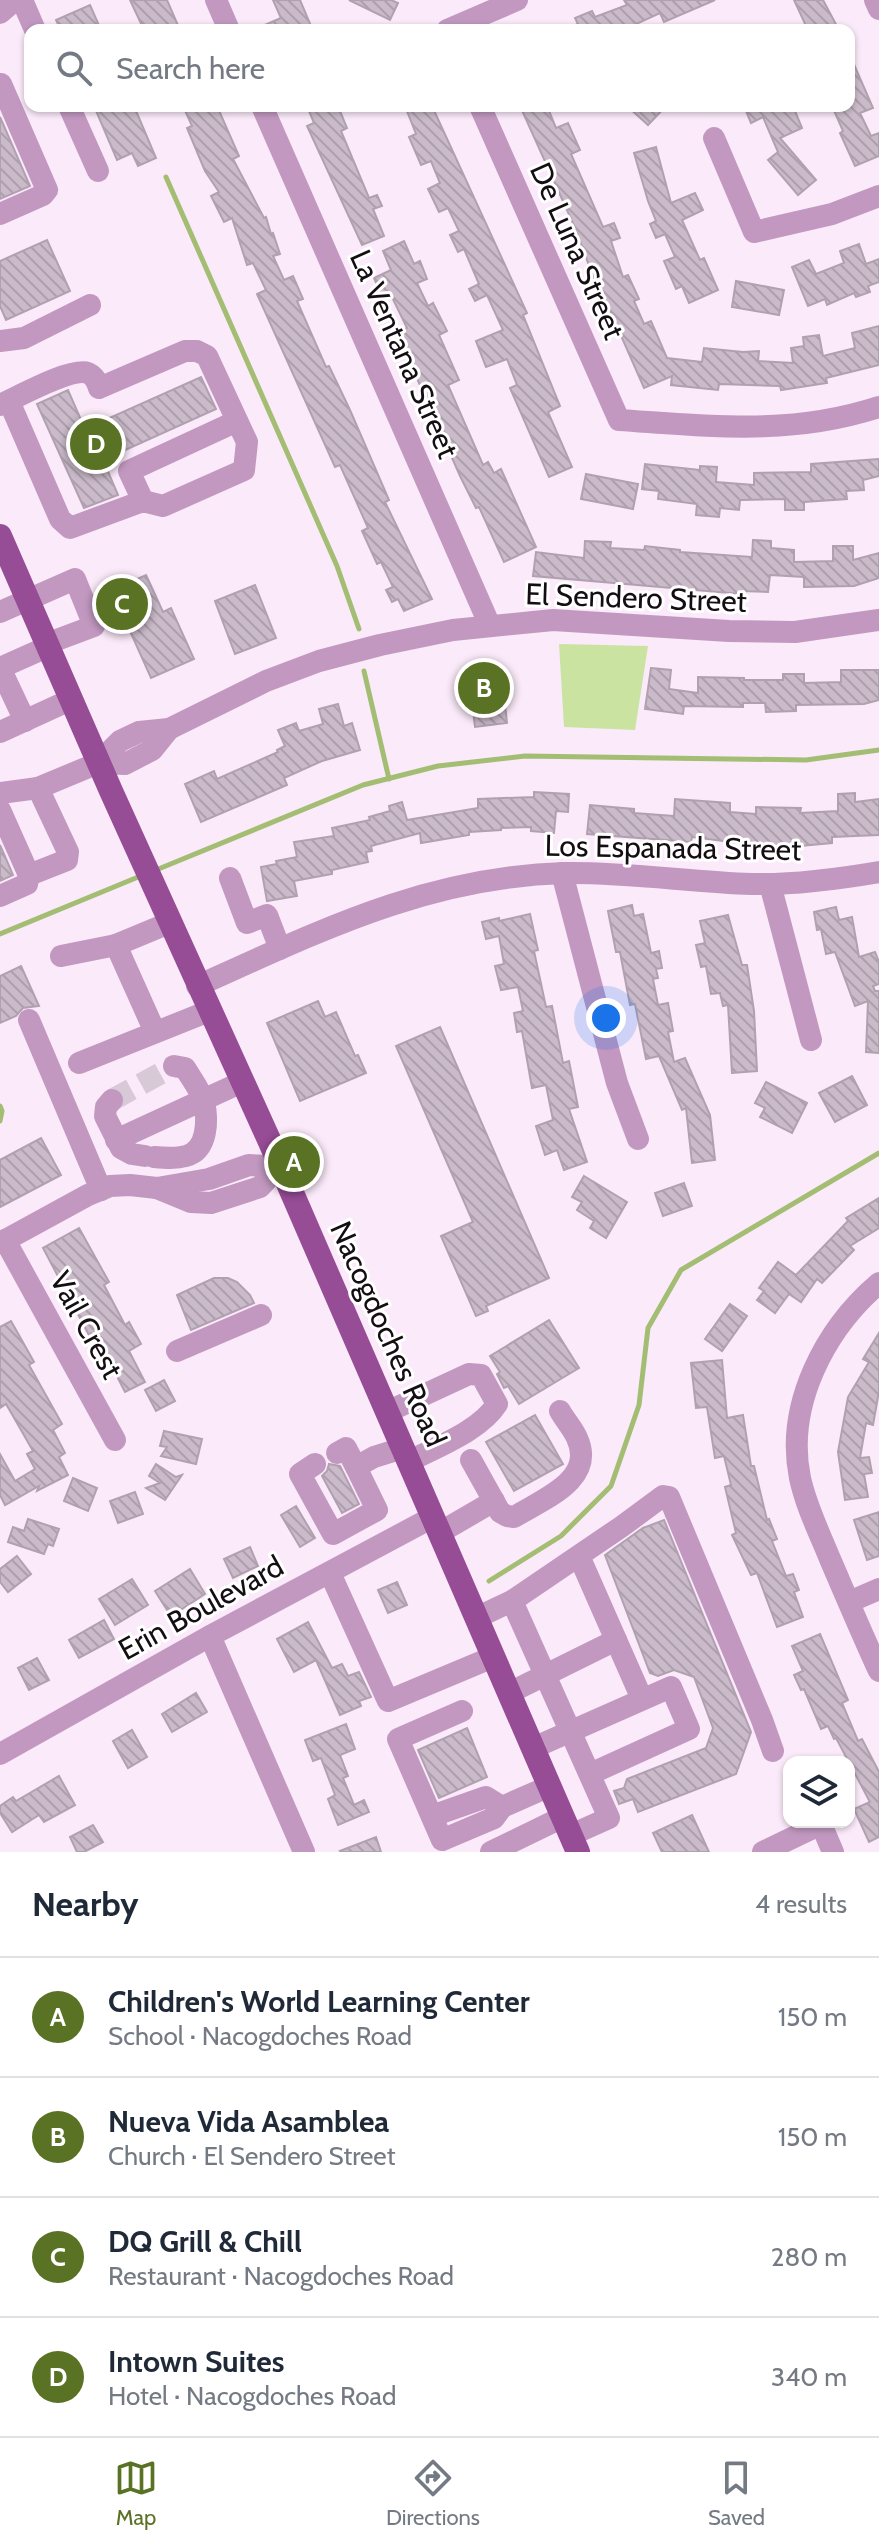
<!DOCTYPE html>
<meta charset="utf-8">
<style>
body{margin:0;font-family:Cabin,sans-serif;background:#f2f2f3;color:#1f2937}
.controls{position:absolute;right:24px;bottom:24px;display:grid;overflow:hidden;border-radius:16px;box-shadow:0 2px 6px #0004}
.controls button{width:72px;height:72px;display:grid;place-items:center;padding:0;border:0;border-bottom:2px solid #e0e1e3;background:#fff;color:#1f2937;font:40px sans-serif}
.you{position:absolute;left:606px;top:1018px;width:28px;height:28px;margin:-20px;border:6px solid #fff;border-radius:50%;background:#1a73e8;box-shadow:0 0 0 12px #1a73e833}
.badge{display:grid;place-items:center;width:52px;height:52px;border-radius:50%;background:#5a7224;color:#fff;font-size:26px;font-weight:700}
.pin{position:absolute;translate:-50% -50%;border:4px solid #fff;box-shadow:0 2px 8px #0006}
.list{margin:0;padding:0;list-style:none}
h2{display:flex;justify-content:space-between;align-items:center;height:104px;margin:0;padding:0 32px;font-size:34px}
h2 small{font-size:26px;font-weight:400;color:#747a83}
.list li{display:grid;grid-template-columns:52px 1fr auto;gap:24px;align-items:center;box-sizing:border-box;height:120px;padding:0 32px;border-top:2px solid #e0e1e3}
.list b{display:block;font-size:30px;white-space:nowrap}
.list p{margin:0;font-size:26px;white-space:nowrap;color:#747a83}
.list em{font-size:26px;font-style:normal;color:#747a83}
.icon{flex:none;width:44px;height:44px;fill:none;stroke:currentColor;stroke-width:2;stroke-linecap:round;stroke-linejoin:round}
.map{position:relative;flex:none;width:879px;height:1852px;overflow:hidden}
.search{position:absolute;background:#fff;box-shadow:0 2px 6px #0004;left:24px;right:24px;top:24px;height:88px;display:flex;align-items:center;gap:20px;box-sizing:border-box;padding:0 28px;border-radius:16px;color:#747a83;font-size:30px}
.sheet{height:584px;background:#fff}
nav{display:flex;justify-content:space-around;align-items:center;box-sizing:border-box;height:112px;border-top:2px solid #e0e1e3;background:#fff;font-size:22px;color:#747a83}
nav a{display:grid;justify-items:center;gap:4px}
nav .on{color:#5a7224}
.map>svg:first-child{display:block}
</style>
<div class="map">
<svg width="879" height="1852" viewBox="0 0 879 1852">
<defs>
<pattern id="building-back-hatch" width="6" height="6" patternUnits="userSpaceOnUse" patternTransform="scale(2)"><rect width="6" height="6" fill="#cbbbca"/><path d="M-1 5l2 2M0 0l6 6M5-1l2 2" fill="none" stroke="#ada0ad"/></pattern>
</defs>
<rect width="100%" height="100%" fill="#fbeafa"/>
<path fill="#cbe3a1" d="M559,644L648,646L635,730L564,727Z"/>
<g fill="none" stroke-linecap="round" stroke-linejoin="round">
<g stroke="#a3bd73" stroke-width="5">
<path d="M166,177L337,566L359,629"/>
<path d="M364,671L389,779"/>
<path d="M156,870L363,785L438,766L525,756L806,760L879,750"/>
<path d="M0,934L143,875"/>
<path d="M0,1106L2,1111L0,1121"/>
<path d="M489,1581L561,1536L611,1486L639,1405L648,1328L681,1270L879,1153"/>
</g>
</g>
<g fill="url(#building-back-hatch)" stroke="#b1a1b0" stroke-width="2">
<path d="M130,0H167L180,30H144Z"/>
<path d="M273,0H300L311,26L302,30H253L281,18Z"/>
<path d="M349,0H391L398,3L390,20Z"/>
<path d="M624,0H715L664,22L660,13L623,30H564L578,24L575,18L592,11L595,17L627,5Z"/>
<path d="M794,0H823L839,30H803L807,28Z"/>
<path d="M90,5L101,30H61L56,20Z"/>
<path d="M849,53L873,108L860,113L871,136L879,133V156L855,166L840,133L843,131L832,106H849Z"/>
<path d="M94,106H134L156,158L138,166L132,153L117,160Z"/>
<path d="M183,106H217L239,156L233,159L264,218L266,217L271,234L273,233L280,254L273,256L284,280L293,276L303,299L297,301L326,367L329,366L350,410L389,500L385,502L432,599L404,611L398,599L392,602L386,590L393,587L381,562L377,564L362,531L368,528L340,465L335,467L257,294L266,290L253,263L247,265L232,218L224,222L211,196L219,192L205,171L187,128L192,126Z"/>
<path d="M307,106H338L347,128L341,131L369,198L377,195L382,206L373,209L384,236L362,245L307,126L314,123Z"/>
<path d="M405,106H432L527,313L523,315L560,406L548,412L572,467L549,477L510,388L517,385L507,359L486,367L476,341L503,330L487,295L475,301L469,289L479,284L464,249L458,252L450,235L459,231L448,208L439,212L428,189L440,183L431,161L421,165L409,137L416,134Z"/>
<path d="M520,106H547L556,128L568,123L580,150L571,154L603,227L614,223L620,238L611,241L623,277L628,275L639,299L634,301L644,324L651,321L667,358L702,362L704,348L743,352L759,351L758,361L793,363L791,348L804,346L803,337L819,335L823,356L855,348L852,333L879,326V365L826,378L827,383L781,390L780,386L719,384L718,390L671,385L672,376L644,388L597,281L595,282L576,230Z"/>
<path d="M627,106H666L648,125Z"/>
<path d="M744,106H793L802,128L780,138L816,180L798,195L768,160L778,152L763,117L751,123Z"/>
<path d="M0,117L30,186L0,199Z"/>
<path d="M656,147L671,203L695,193L703,210L682,220L700,260L704,258L718,290L689,303L682,286L676,289L664,261L675,257L665,234L656,238L650,224L656,221L648,201L634,153Z"/>
<path d="M47,240L70,291L6,320L0,306V261Z"/>
<path d="M404,241L414,264L420,261L427,279L417,283L428,306L433,303L447,331L439,335L459,380L448,385L483,465L488,462L494,473L501,469L536,547L504,562L479,507L476,508L460,476L397,333L407,328L391,295L383,299L374,278L391,270L383,251Z"/>
<path d="M859,244L866,264L879,259V282L868,286L870,292L856,297L854,293L827,305L825,299L808,306L792,267L809,260L816,274L844,263L840,251Z"/>
<path d="M736,281L784,290L779,315L732,307Z"/>
<path d="M201,377L216,409L103,460L118,495L84,508L37,404L68,390L85,429Z"/>
<path d="M879,459V476L863,480L864,490L846,491L847,499L804,502V510H785V499L740,500L739,510L720,508L719,517L696,515L697,504L658,499L659,491L642,489L645,464L700,470V466L717,467L716,482L754,485V473L811,472V464Z"/>
<path d="M586,474L638,484L633,509L581,499Z"/>
<path d="M753,540L771,541V548L794,550V562L833,561V546H853V560L879,553V578L854,586L804,587V577L770,575L768,592L741,591V594L533,576L536,552L584,558L585,541L611,542L610,548L644,550L645,546L680,550V552L752,557Z"/>
<path d="M146,575L163,612L171,608L194,659L151,678L126,622L113,628L99,596Z"/>
<path d="M255,585L276,638L235,654L215,601Z"/>
<path d="M494,664L498,696L504,695L507,723L475,727L468,668Z"/>
<path d="M651,668L671,670L669,689L698,693V677L744,678V680H783V674H804V683L841,682V670H879V700L864,704L796,705V711L766,712L765,703H743V707L684,706L683,714L645,709Z"/>
<path d="M338,704L344,726L352,723L360,750L322,761L284,778L287,785L201,822L185,784L214,771L217,779L278,752L277,750L285,746L278,730L296,723L299,731L323,724L319,709Z"/>
<path d="M534,792L569,794L568,812L556,811L554,833L531,831V827L501,828V830L469,832V835L421,843L420,833L371,846L372,851L366,852L368,862L332,870V874L294,881L297,896L267,901L261,867L277,864L276,861L297,857L294,842L334,836L332,828L370,820L369,817L390,811L389,806L402,802L407,820L478,808V799L534,797Z"/>
<path d="M855,793V802L879,799V835L832,837V843L800,846L755,845L692,837L691,842L587,834L590,805L634,809V813L674,816L675,799L730,803V812L756,814V807L801,808L800,813L838,811V794Z"/>
<path d="M0,845L13,875L0,881Z"/>
<path d="M632,905L634,916L643,914L651,953L659,951L662,968L656,969L658,978L653,979L658,1005L668,1003L673,1031L668,1032L674,1062L685,1058L710,1115L715,1160L692,1163L686,1108L682,1110L659,1056L646,1059L635,1004L630,1005L620,952H616L608,911Z"/>
<path d="M836,907L839,920L852,917L859,957L875,952L879,962V984L873,986L875,991H879V1053L866,1052L868,1001L855,1006L835,952L826,954L821,929L817,930L814,912Z"/>
<path d="M530,914L538,950L534,951L546,1007L552,1006L563,1063L569,1061L578,1107L569,1109L587,1162L564,1170L557,1150L545,1155L536,1126L553,1120L546,1085L532,1088L522,1031L517,1032L514,1013L523,1011L518,987L501,990L495,966L504,964L499,936L486,939L482,922L499,918V921Z"/>
<path d="M728,915L742,965H747L754,1011L757,1071L732,1073L728,1005L723,1006L720,993L711,994L706,966L701,967L696,945L705,943L700,921Z"/>
<path d="M21,966L39,1006L23,1008L16,1016L0,1023V976Z"/>
<path d="M318,1001L325,1017L336,1012L355,1056L358,1055L366,1073L300,1101L267,1023Z"/>
<path d="M440,1027L549,1278L486,1306L488,1311L476,1316L441,1236L473,1222L396,1046Z"/>
<path d="M852,1076L867,1105L835,1122L819,1093Z"/>
<path d="M766,1082L807,1103L792,1133L760,1117L765,1108L755,1103Z"/>
<path d="M41,1138L61,1175L0,1207V1160Z"/>
<path d="M584,1176L627,1202L606,1238L590,1228L594,1221L577,1210L582,1202L572,1197Z"/>
<path d="M684,1183L692,1206L663,1216L655,1193Z"/>
<path d="M879,1198V1228L850,1246L854,1250L822,1283L817,1279L801,1302L789,1294L775,1313L757,1300L764,1291L759,1288L778,1262L796,1275L848,1221L846,1218Z"/>
<path d="M79,1228L109,1282L104,1285L125,1325L129,1322L141,1344L129,1351L145,1382L125,1392L109,1361L106,1363L91,1333L89,1335L43,1248Z"/>
<path d="M214,1278H228L237,1282L250,1295L254,1303L191,1330L177,1295Z"/>
<path d="M730,1304L747,1316L722,1351L705,1339Z"/>
<path d="M549,1320L579,1368L519,1404L508,1386L504,1388L497,1374L500,1372L490,1356Z"/>
<path d="M11,1321L34,1362L29,1365L62,1424L53,1430L65,1453L59,1457L68,1475L37,1491L39,1486L5,1505L0,1495V1454L15,1481L35,1469L27,1454L33,1451L13,1416L6,1404L0,1408V1327Z"/>
<path d="M879,1333V1391L873,1425L866,1423L860,1458L869,1457L872,1473L864,1474L868,1497L845,1500L838,1452L848,1397L869,1362L863,1359Z"/>
<path d="M722,1360L727,1418L743,1415L751,1466H754L767,1520L769,1519L777,1539L772,1541L786,1576L793,1574L799,1590L794,1592L803,1617L777,1627L757,1573L751,1575L732,1535L736,1533L725,1487L731,1485L724,1456L715,1458L707,1407L696,1408L691,1363Z"/>
<path d="M164,1380L175,1401L156,1411L145,1390Z"/>
<path d="M535,1415L563,1464L514,1491L486,1442Z"/>
<path d="M164,1431L202,1439L196,1464L161,1456L167,1447L160,1446Z"/>
<path d="M156,1464L176,1477L182,1475L165,1500L146,1488L160,1483L149,1476Z"/>
<path d="M329,1464L340,1466L359,1504L342,1513L322,1476L327,1471Z"/>
<path d="M73,1478L97,1488L88,1511L64,1501Z"/>
<path d="M135,1492L143,1514L118,1523L110,1501Z"/>
<path d="M296,1506L315,1538L300,1547L281,1515Z"/>
<path d="M879,1512V1556L867,1560L854,1520Z"/>
<path d="M28,1519L59,1529L53,1546L48,1544L44,1554L8,1542L13,1527L24,1531Z"/>
<path d="M664,1520L751,1732L736,1774L638,1812L633,1799L619,1804L614,1791L624,1788L627,1779L706,1748L713,1728L694,1677L674,1670L658,1676L650,1673L605,1555L643,1528Z"/>
<path d="M250,1547L258,1566L233,1578L224,1559Z"/>
<path d="M17,1556L31,1574L8,1592L0,1582V1569Z"/>
<path d="M190,1569L205,1594L171,1616L155,1591Z"/>
<path d="M132,1579L148,1605L115,1625L99,1599Z"/>
<path d="M397,1582L407,1605L388,1613L378,1590Z"/>
<path d="M104,1620L114,1639L79,1658L69,1640Z"/>
<path d="M308,1622L332,1668L342,1664L348,1676L359,1672L371,1697L359,1701L361,1706L340,1715L316,1660L294,1672L277,1639Z"/>
<path d="M820,1634L848,1700L842,1703L858,1741L862,1739L879,1772V1837L869,1842L854,1809L870,1802L836,1738L834,1739L828,1726L821,1729L804,1689L801,1690L794,1675L803,1671L792,1646Z"/>
<path d="M37,1658L49,1680L29,1690L18,1668Z"/>
<path d="M196,1693L207,1712L172,1732L162,1714Z"/>
<path d="M346,1724L355,1749L340,1755L348,1776L343,1778L354,1805L364,1800L369,1812L338,1825L328,1799L335,1795L321,1758L313,1761L305,1740Z"/>
<path d="M467,1728L487,1777L439,1798L418,1750Z"/>
<path d="M132,1730L147,1757L128,1768L113,1741Z"/>
<path d="M59,1776L75,1805L44,1822L39,1815L12,1832L0,1813V1806L13,1797L16,1801Z"/>
<path d="M692,1815L709,1852H662L653,1833Z"/>
<path d="M93,1825L103,1842L84,1852H77L70,1837Z"/>
<path d="M376,1837L381,1852H341L340,1851Z"/>
</g>
<g fill="none" stroke-linecap="round" stroke-linejoin="round">
<path stroke="#d8c9d7" stroke-width="22" stroke-dasharray="22 11" stroke-linecap="butt" d="M112,1100L174,1066"/>
<g stroke="#c298c0" stroke-width="22">
<path d="M22,0L35,30"/>
<path d="M216,0L229,30"/>
<path d="M875,0L879,9"/>
<path d="M0,13L15,0"/>
<path d="M447,30L517,0"/>
<path d="M69,106L98,171"/>
<path d="M262,106L490,626"/>
<path d="M480,106L619,420C710,426 790,436 879,407"/>
<path d="M714,138L754,232L832,214L879,196"/>
<path d="M0,214L43,195L47,190L1,84"/>
<path d="M0,341L24,338L90,305"/>
<path d="M0,405C18,397 71,367 88,373C95,376 97,382 99,388L185,351H197L207,356L247,442L244,470L163,506L143,501L70,528L60,519L9,401"/>
<path d="M143,501L129,471L237,421"/>
<path d="M0,612L75,579L94,626L46,644"/>
<path d="M0,668L25,721"/>
<path d="M0,668L47,647"/>
<path d="M0,732L70,700"/>
<path d="M98,763L120,741L139,732L169,729L266,681L319,661L380,645L453,630L553,620L729,631L795,632L879,620"/>
<path d="M0,793L38,788"/>
<path d="M0,810L29,875"/>
<path d="M562,873L617,1083L638,1139"/>
<path d="M230,878L247,923L267,915L280,949"/>
<path d="M770,884L811,1040"/>
<path d="M0,896L27,884L29,875L67,860L68,852L38,788L98,763L125,764L152,750L169,729"/>
<path d="M61,956L116,945"/>
<path d="M197,986C320,931 427,877 565,873C628,872 690,882 752,884C795,885 838,879 879,872"/>
<path d="M29,1020L101,1190"/>
<path d="M155,1032L116,945L169,923"/>
<path d="M79,1063L209,1011"/>
<path d="M112,1100L106,1107L105,1116L121,1148L132,1154L145,1156"/>
<path d="M116,1140L242,1082"/>
<path d="M154,1157C165,1158 176,1159 186,1156C208,1150 208,1120 204,1102C201,1091 191,1078 185,1068L174,1066"/>
<path d="M157,1188L191,1202L211,1203L260,1187L279,1167"/>
<path d="M5,1240L115,1440"/>
<path d="M0,1243L88,1195L110,1186L130,1185L157,1188L209,1179L249,1165L279,1167"/>
<path d="M879,1283C825,1329 785,1405 800,1478C806,1506 819,1532 830,1559C846,1596 862,1634 879,1671"/>
<path d="M177,1351L261,1315"/>
<path d="M387,1412L469,1374L481,1375L497,1404C480,1431 436,1447 408,1462"/>
<path d="M337,1453L346,1448L356,1467"/>
<path d="M471,1460L500,1512L507,1516L514,1517C543,1499 596,1480 577,1438C573,1429 565,1420 560,1411"/>
<path d="M315,1464L300,1474L333,1534L377,1510L356,1467L374,1457L403,1448"/>
<path d="M439,1533L494,1501"/>
<path d="M579,1556L642,1699"/>
<path d="M330,1573L388,1701L493,1657"/>
<path d="M512,1601L621,1527L663,1496L669,1497L762,1720L773,1751"/>
<path d="M849,1602L879,1589"/>
<path d="M476,1618L512,1601L609,1818L571,1835"/>
<path d="M210,1636L304,1852"/>
<path d="M509,1693L616,1640"/>
<path d="M462,1711L398,1739L442,1840L494,1818L502,1807L550,1786"/>
<path d="M533,1748L671,1687L689,1729L590,1774"/>
<path d="M0,1754L210,1636L433,1517"/>
<path d="M432,1816L486,1797L502,1807"/>
<path d="M491,1852L563,1817"/>
<path d="M763,1852L821,1824L833,1852"/>
</g>
<path stroke="#974c96" stroke-width="24" d="M0,536L111,791L270,1142L578,1852"/>
</g>
<g text-anchor="middle" stroke-width="6" stroke-linejoin="round" paint-order="stroke">
<g font-size="30" fill="#140e13" stroke="#fff">
<text transform="translate(577 251) rotate(66)" y="10">De Luna Street</text>
<text transform="translate(404 354) rotate(66)" y="10">La Ventana Street</text>
<text transform="translate(636 598) rotate(2)" y="10">El Sendero Street</text>
<text transform="translate(673 848) rotate(1)" y="10">Los Espanada Street</text>
<text transform="translate(86 1325) rotate(61)" y="10">Vail Crest</text>
<text transform="translate(388 1334) rotate(66)" y="10">Nacogdoches Road</text>
<text transform="translate(201 1608) rotate(-29)" y="10">Erin Boulevard</text>
</g>
</g>
</svg>
<div class="controls">
<button><svg class="icon" aria-label="layers" viewBox="0 0 24 24"><path d="M12 4l9 5-9 5-9-5zM3 14l9 5 9-5"/></svg></button>
</div>
<div class="you"></div>
<div class="pin badge" style="left:294px;top:1162px">A</div>
<div class="pin badge" style="left:484px;top:688px">B</div>
<div class="pin badge" style="left:122px;top:604px">C</div>
<div class="pin badge" style="left:96px;top:444px">D</div>
<div class="search"><svg class="icon" aria-label="search" viewBox="0 0 24 24"><circle cx="10" cy="10" r="6"/><path d="M15 15l6 6"/></svg>Search here</div>
</div>
<section class="sheet">
<h2>Nearby<small>4 results</small></h2>
<ul class="list">
<li><span class="badge">A</span><div><b>Children's World Learning Center</b><p>School · Nacogdoches Road</p></div><em>150 m</em></li>
<li><span class="badge">B</span><div><b>Nueva Vida Asamblea</b><p>Church · El Sendero Street</p></div><em>150 m</em></li>
<li><span class="badge">C</span><div><b>DQ Grill &amp; Chill</b><p>Restaurant · Nacogdoches Road</p></div><em>280 m</em></li>
<li><span class="badge">D</span><div><b>Intown Suites</b><p>Hotel · Nacogdoches Road</p></div><em>340 m</em></li>
</ul>
</section>
<nav>
<a class="on"><svg class="icon" aria-label="map" viewBox="0 0 24 24"><path d="M3 6l6-2 6 2 6-2v14l-6 2-6-2-6 2zM9 4v14M15 6v14"/></svg>Map</a>
<a><svg class="icon" aria-label="directions" viewBox="0 0 24 24"><path d="M12 3l9 9-9 9-9-9zM9 14v-3h6M13 9l2 2-2 2"/></svg>Directions</a>
<a><svg class="icon" aria-label="saved" viewBox="0 0 24 24"><path d="M7 4h10v16l-5-4-5 4z"/></svg>Saved</a>
</nav>
